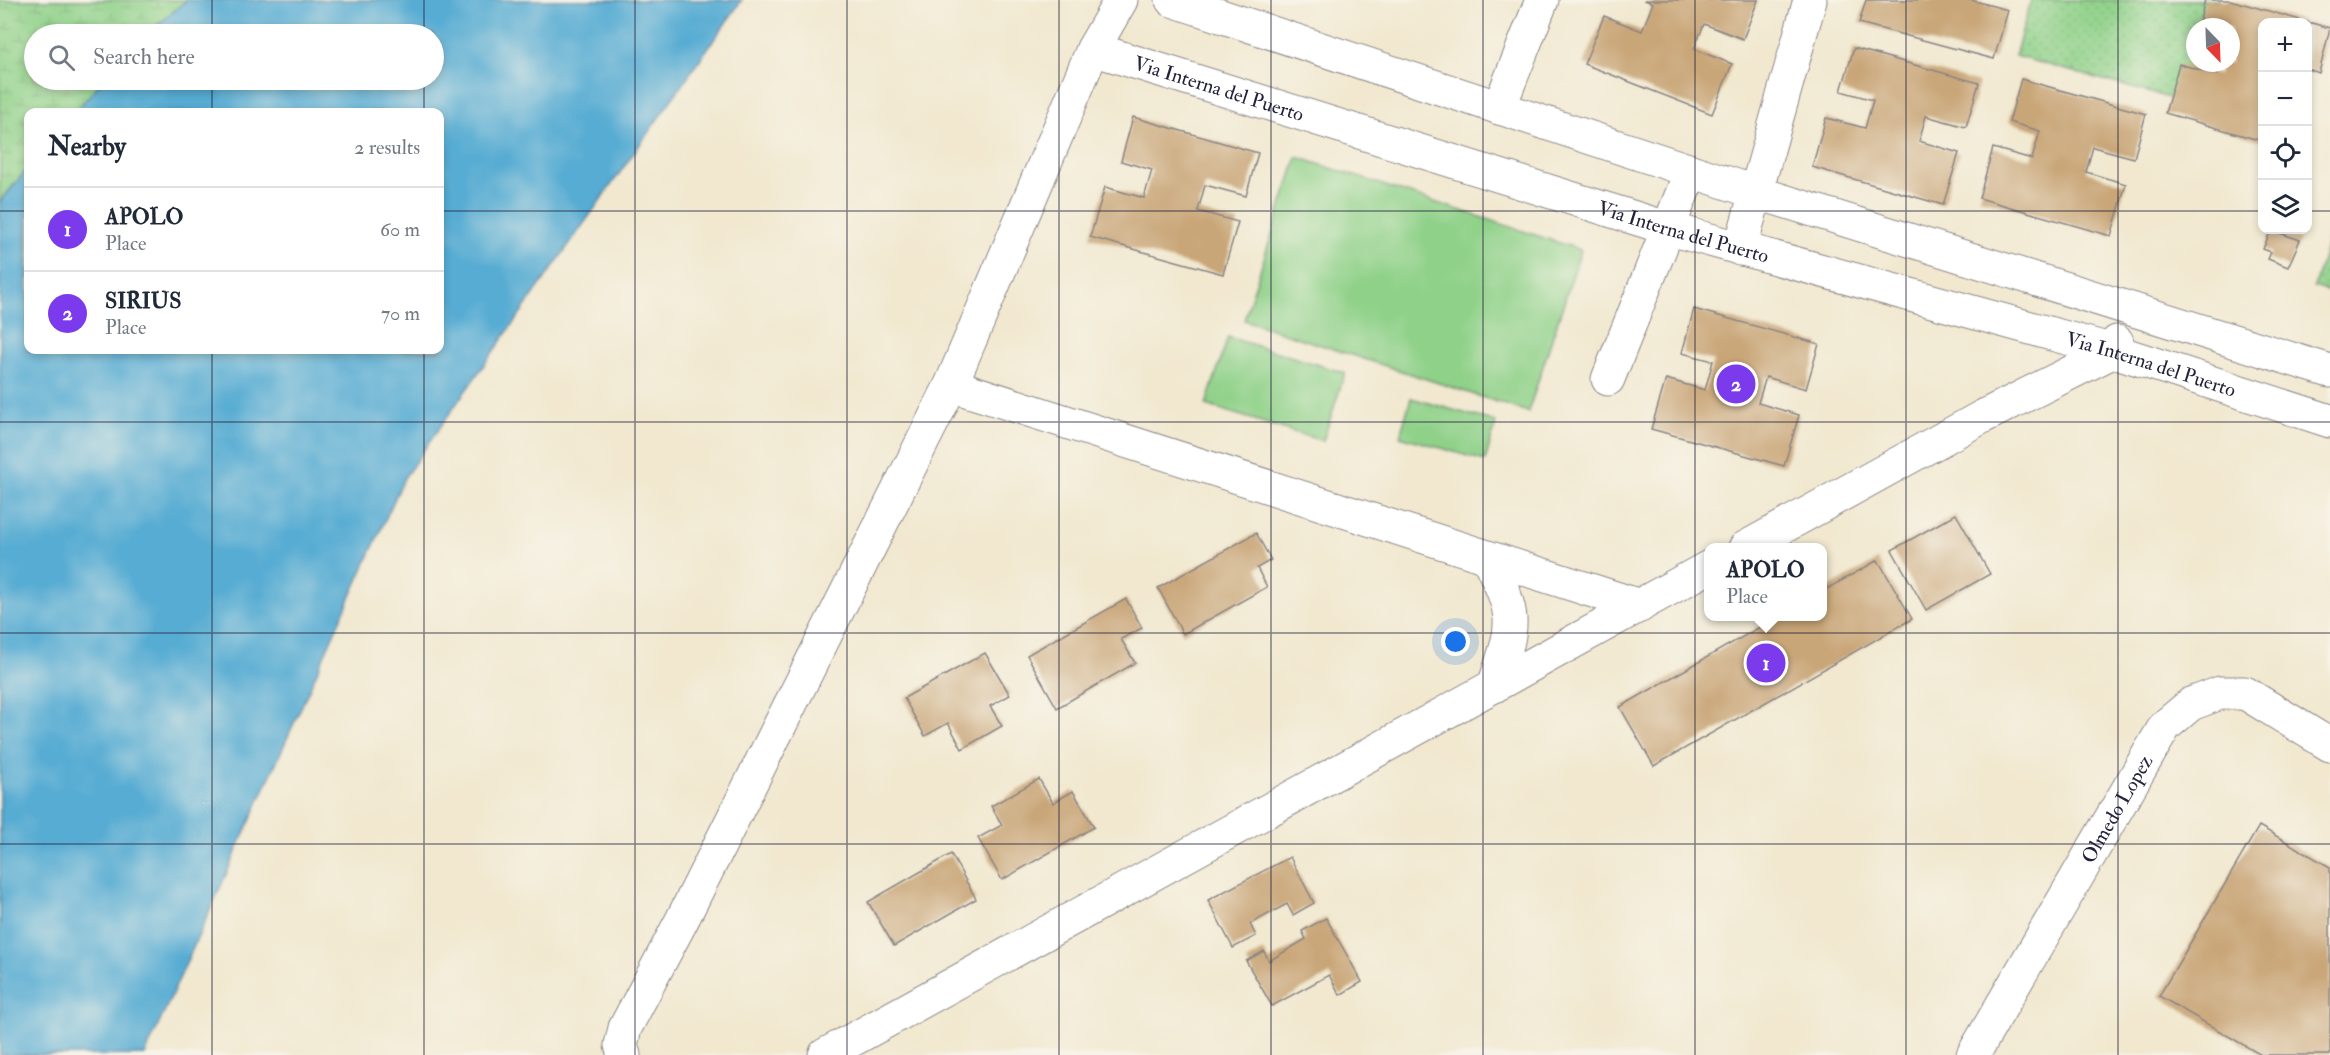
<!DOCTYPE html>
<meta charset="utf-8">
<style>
body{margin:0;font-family:"IM FELL Double Pica",serif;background:#f6f6f7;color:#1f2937}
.controls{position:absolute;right:18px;top:18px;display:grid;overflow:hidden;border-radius:12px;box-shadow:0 3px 9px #0003}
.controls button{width:54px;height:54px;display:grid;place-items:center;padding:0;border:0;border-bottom:2px solid #e0e1e3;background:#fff;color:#1f2937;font:30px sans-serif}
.compass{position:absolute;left:2186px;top:18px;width:54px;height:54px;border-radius:50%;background:#fff;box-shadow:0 3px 9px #0003;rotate:157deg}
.you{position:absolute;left:1456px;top:642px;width:21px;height:21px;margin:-15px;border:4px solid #fff;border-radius:50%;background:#1a73e8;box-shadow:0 0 0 9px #1a73e833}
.badge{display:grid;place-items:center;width:39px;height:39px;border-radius:50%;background:#7c3aed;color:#fff;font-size:20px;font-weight:700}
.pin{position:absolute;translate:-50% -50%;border:3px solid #fff;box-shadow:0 2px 6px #0006}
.popup{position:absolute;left:1704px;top:543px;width:123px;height:78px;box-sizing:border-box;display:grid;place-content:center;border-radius:12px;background:#fff;filter:drop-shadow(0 2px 4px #0005);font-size:20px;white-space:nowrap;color:#747a83}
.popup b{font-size:22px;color:#1f2937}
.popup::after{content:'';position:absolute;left:50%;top:100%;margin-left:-12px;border:12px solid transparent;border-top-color:#fff}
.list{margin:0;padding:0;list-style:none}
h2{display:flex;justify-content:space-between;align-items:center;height:78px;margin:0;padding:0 24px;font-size:26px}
h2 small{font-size:20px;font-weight:400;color:#747a83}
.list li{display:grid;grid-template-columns:39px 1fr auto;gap:18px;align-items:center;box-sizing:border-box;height:84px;padding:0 24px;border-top:2px solid #e0e1e3}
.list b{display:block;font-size:22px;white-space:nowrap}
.list p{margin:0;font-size:20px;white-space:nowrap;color:#747a83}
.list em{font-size:20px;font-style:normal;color:#747a83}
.icon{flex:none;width:33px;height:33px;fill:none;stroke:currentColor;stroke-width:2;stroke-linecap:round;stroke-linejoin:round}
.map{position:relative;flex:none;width:2330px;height:1055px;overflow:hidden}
.search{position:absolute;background:#fff;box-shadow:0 3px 9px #0003;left:24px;top:24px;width:420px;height:66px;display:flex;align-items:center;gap:15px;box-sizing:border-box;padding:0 21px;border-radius:33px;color:#747a83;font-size:22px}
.panel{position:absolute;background:#fff;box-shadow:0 3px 9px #0003;left:24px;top:108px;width:420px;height:246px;border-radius:12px}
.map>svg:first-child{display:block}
</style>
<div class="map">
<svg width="2330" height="1055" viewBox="0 0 2330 1055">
<defs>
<pattern id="wetland-marsh" width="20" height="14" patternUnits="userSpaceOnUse" patternTransform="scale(1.5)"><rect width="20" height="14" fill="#8fd189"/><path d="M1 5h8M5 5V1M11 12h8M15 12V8" fill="none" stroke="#7bb377"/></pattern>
<pattern id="park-dots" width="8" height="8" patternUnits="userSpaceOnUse" patternTransform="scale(1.5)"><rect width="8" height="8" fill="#8fd189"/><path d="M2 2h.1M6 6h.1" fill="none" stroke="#7bb377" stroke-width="1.8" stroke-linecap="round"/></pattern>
</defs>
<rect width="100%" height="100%" fill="#f7f3e8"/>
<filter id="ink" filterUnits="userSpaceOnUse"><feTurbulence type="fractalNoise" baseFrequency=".0167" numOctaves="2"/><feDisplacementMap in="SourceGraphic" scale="12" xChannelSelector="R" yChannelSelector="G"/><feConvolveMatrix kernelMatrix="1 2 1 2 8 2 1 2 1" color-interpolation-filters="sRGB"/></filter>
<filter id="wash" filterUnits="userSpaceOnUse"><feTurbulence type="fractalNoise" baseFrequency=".008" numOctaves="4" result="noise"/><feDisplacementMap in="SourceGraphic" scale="24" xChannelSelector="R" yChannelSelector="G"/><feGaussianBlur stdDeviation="1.35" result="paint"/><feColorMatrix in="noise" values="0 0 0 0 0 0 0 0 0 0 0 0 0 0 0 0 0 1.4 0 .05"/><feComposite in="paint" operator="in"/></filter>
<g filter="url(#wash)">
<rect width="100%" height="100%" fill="#f1e8cf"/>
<path fill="url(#wetland-marsh)" stroke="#587a62" stroke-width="1.5" d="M0,0H187L147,34H34V80H103L75,112H28V168L0,202Z"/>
<g fill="url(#park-dots)" stroke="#587a62" stroke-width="1.5">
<path d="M2031,0H2220L2212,27H2195V63H2200L2188,103L2015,56Z"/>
<path d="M2330,233V292L2314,287Z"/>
</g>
<g fill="#8fd189" stroke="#587a62" stroke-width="1.5">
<path d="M1297,157L1581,250L1528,412L1244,320Z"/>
<path d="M1228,337L1345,373L1323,441L1206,405Z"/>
<path d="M1411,398L1496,422L1485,461L1400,436Z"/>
</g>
<path fill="#57acd3" stroke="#3c6787" stroke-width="1.5" d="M187,0H742L404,478L145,1055H0V202L28,168V350H440V112H75L103,80H434V34H147Z"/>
<g id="blocks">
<g fill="#c9a678">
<path d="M1644,0H1758L1743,39L1704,24L1694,49L1732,64L1712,114L1584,64L1604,16L1642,31L1653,3Z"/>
<path d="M1866,0H1971L2008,10L1994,59L1859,23Z"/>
<path d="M2205,0H2230L2307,22H2262V141L2165,113L2179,64L2218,75L2221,63H2231V27H2198Z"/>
<path d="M2308,22L2330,28L2319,73L2308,69Z"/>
<path d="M1854,48L1979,83L1966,127L1926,116L1919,141L1959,153L1943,205L1812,167L1826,118L1865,128L1873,100L1841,91Z"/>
<path d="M2021,79L2146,114L2134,158L2093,147L2086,172L2126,184L2111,236L1979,198L1993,148L2032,159L2040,131L2009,122Z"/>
<path d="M1133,117L1258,153L1246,196L1205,185L1198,211L1238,222L1223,274L1090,237L1105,187L1144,198L1152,170L1121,161Z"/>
<path d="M2271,230L2300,240L2288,267L2268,259L2271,252L2263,249Z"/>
<path d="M1694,309L1819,344L1806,389L1766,377L1758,403L1799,415L1784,466L1651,429L1666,379L1705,390L1713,361L1682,353Z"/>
<path d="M1956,514L1990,574L1926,610L1892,550Z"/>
<path d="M1256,533L1271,560L1257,568L1267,587L1183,634L1158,588Z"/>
<path d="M1878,560L1912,619L1654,766L1620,707L1779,616H1823V591Z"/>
<path d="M1126,599L1142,628L1121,639L1135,663L1057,708L1027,655Z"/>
<path d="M985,653L1010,695L990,706L1002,726L962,749L948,723L925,736L904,698Z"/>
<path d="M1039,779L1053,803L1073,791L1094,827L1002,880L978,838L1002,825L991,806Z"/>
<path d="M2259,826L2330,867V1055H2261L2159,996Z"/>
<path d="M951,854L976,899L894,946L868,902Z"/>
<path d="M1290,857L1314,903L1293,915L1287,904L1250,924L1256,936L1233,948L1208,900Z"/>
<path d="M1326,918L1362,982L1340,995L1329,975L1272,1006L1246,961L1264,951L1269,961L1306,939L1302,931Z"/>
</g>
</g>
</g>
<g filter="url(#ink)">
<use href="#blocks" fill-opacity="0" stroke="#8a8585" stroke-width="1.5"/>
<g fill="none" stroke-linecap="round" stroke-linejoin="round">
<defs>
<g id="minor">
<path d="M1172,0L1755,192L2330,371"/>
<path id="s1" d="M1093,49L1670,229L2114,351L2330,421"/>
<path d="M1499,108L1542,0"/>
<path d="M1740,249L1810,0"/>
<path d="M1608,379L1691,171"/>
<path d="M951,385L1640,606"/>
<path d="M1745,548L1982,417L2114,351L2117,342"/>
<path d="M1488,558C1518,619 1515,623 1494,686"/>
<path d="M624,1055L621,1045L625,1028L682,920L951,385L1093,49L1121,0"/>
<path d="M825,1055L1709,567"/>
<path id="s2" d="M1973,1055L2165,726L2191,704L2220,693H2245L2330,745"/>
</g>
</defs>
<use href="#minor" stroke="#8a8585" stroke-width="35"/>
<use href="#minor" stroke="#fff" stroke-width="33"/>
</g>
</g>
<path fill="none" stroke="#22223b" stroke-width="1.5" stroke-opacity="0.55" d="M212,0V34M424,0V34M635,0V1055M847,0V1055M1059,0V1055M1271,0V1055M1483,0V1055M1695,0V1055M1906,0V1055M2118,0V1055M212,80V112M424,80V112M0,211H28M440,211H2262M2308,211H2330M212,350V1055M424,350V1055M0,422H2330M0,633H2330M0,844H2330"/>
<g text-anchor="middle" stroke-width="4.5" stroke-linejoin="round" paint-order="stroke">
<g font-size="20" fill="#22223b" stroke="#f7f3e8">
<text dy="7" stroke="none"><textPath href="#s1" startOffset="132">Via Interna del Puerto</textPath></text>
<text dy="7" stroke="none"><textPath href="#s1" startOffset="618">Via Interna del Puerto</textPath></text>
<text dy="7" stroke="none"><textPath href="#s1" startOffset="1104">Via Interna del Puerto</textPath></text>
<text dy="7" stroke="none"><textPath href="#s2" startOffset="285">Olmedo Lopez</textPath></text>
</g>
</g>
</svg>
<div class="controls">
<button>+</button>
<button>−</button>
<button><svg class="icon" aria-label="locate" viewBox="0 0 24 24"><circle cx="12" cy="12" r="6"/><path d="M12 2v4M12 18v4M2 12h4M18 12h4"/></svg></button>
<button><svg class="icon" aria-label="layers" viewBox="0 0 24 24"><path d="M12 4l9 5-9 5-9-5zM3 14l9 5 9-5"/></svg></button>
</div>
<svg class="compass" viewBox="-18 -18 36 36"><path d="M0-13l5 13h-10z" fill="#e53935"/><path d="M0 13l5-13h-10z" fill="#747a83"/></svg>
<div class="you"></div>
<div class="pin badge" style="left:1766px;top:663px">1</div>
<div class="popup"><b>APOLO</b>Place</div>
<div class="pin badge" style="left:1736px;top:384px">2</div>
<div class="search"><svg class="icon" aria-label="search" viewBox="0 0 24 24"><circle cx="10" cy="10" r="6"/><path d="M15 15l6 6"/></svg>Search here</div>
<section class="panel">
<h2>Nearby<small>2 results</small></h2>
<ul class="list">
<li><span class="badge">1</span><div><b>APOLO</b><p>Place</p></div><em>60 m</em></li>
<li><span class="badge">2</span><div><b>SIRIUS</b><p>Place</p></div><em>70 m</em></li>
</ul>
</section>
</div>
